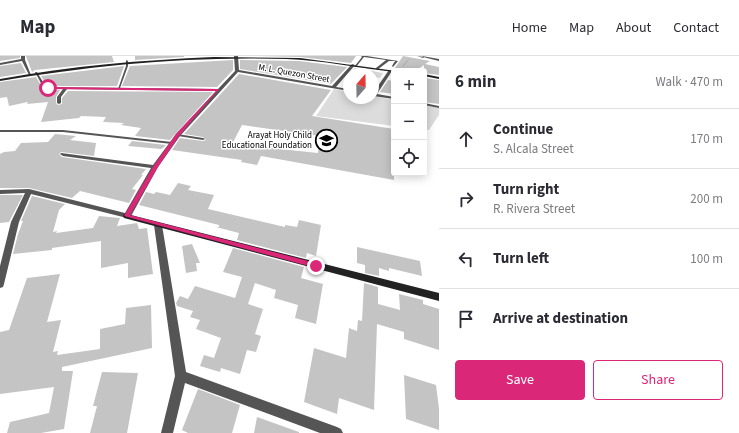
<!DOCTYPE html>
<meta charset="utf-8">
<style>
body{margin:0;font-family:"Source Sans 3",sans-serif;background:#f7f7f7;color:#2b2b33}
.controls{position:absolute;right:12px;top:12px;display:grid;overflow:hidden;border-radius:4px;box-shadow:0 2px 10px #0003}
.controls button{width:36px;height:36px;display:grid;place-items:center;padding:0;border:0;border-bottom:1px solid #e1e1e2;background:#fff;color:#2b2b33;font:20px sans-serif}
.compass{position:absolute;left:343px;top:12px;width:36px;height:36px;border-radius:50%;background:#fff;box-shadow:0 2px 10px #0003;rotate:20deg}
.stop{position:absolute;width:12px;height:12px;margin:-9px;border:3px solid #db2777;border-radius:50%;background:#fff}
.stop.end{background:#db2777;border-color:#fff;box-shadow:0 1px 4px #0008}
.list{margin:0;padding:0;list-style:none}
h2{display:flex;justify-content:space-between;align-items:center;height:52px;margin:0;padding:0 16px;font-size:17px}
h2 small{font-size:13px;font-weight:400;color:#7c7c81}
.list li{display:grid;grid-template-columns:26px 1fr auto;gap:12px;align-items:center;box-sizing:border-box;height:60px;padding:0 16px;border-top:1px solid #e1e1e2}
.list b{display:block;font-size:15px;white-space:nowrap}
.list p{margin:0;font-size:13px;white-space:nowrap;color:#7c7c81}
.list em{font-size:13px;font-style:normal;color:#7c7c81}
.actions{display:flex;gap:8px;padding:12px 16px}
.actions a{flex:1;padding:9px 0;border:1px solid #db2777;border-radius:4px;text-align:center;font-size:14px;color:#db2777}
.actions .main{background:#db2777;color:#fff}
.icon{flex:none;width:22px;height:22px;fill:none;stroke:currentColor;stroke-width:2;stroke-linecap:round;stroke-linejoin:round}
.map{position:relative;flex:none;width:439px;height:377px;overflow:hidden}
header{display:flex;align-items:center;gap:24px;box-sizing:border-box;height:56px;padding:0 20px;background:#fff;border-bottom:1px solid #e1e1e2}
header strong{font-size:19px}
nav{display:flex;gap:22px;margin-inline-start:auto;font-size:14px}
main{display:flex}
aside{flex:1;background:#fff}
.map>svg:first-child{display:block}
</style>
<header>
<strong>Map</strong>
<nav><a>Home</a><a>Map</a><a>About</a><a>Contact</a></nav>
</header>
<main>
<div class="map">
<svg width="439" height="377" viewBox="0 0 439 377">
<rect width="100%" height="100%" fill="#fff"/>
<g fill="#dcdcdc">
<path d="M355,12L383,17L380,22L373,21V18H351Z"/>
<path d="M334,33L349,36V42H373V40L394,44V70L316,60Z"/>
<path d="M424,49L439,52V59L429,74H424Z"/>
</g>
<g fill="#c4c4c4" fill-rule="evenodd">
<path d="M0,0H20V2L0,5Z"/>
<path d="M26,0H112L114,6L35,14L32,16Z"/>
<path d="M135,0H184V1L135,4Z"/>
<path d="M257,0H356L351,7L300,1Z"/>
<path d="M403,0L430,5L425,8L439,11V19L424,17V9L415,15L395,12Z"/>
<path d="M233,4V14L217,31L122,30L130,10Z"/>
<path d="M240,4L299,5L347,11L331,28L240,13Z"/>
<path d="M21,7L26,17L0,21V10Z"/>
<path d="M124,10L117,30H47L41,20Z"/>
<path d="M239,18L331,34L312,60L394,73V124L261,100L257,109L241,106L242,104L172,94L180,82L203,85L206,84L203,81L184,78ZM242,69L320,80L318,97L232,88Z"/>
<path d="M36,21L44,34H60L56,41V47L58,49L62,48V42L68,35L213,36L170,84L135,80L141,72L121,69L124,67L103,66L106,61L81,60L79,62L41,66L48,46L27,48L28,46L9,50L7,41L0,42V26Z"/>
<path d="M424,22L439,24V48L424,46Z"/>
<path d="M388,24L394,25V38L380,36Z"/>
<path d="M55,78L76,80L70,84L96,87L94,100L61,96L59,98L62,101L146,113L141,119H143L132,133L136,134L129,147L80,135L72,142L29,132H0V98L4,96L15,95L21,87L48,86Z"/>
<path d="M132,85L166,89L163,92L161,93L128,90Z"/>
<path d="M178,127L191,130L188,134L214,139L208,153L285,171V169L297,171L299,164L321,169L316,200L307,197L306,202L237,184L239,177L216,171H219V169L139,149L146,136L154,138L156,136L170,139Z"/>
<path d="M0,139H23L9,166L0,167Z"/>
<path d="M32,140L65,148L59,154L53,176L57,175L56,177L93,172L99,160L120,162L117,170L137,167L139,173L147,172L153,218L128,222V207L101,212V185L52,192V194L13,198L18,178L23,165H21Z"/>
<path d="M192,188L200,207H196L197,215L186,217L182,190Z"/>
<path d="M357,191L420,205L422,220L389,212V215L379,212V220L365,217V209L357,207Z"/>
<path d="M233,192L304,211L301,222L323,228L316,268L295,262L298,249L274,242L276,234L255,227L248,248L263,253L255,278L261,280L256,296L247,294L240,318L221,312L220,316L200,310L204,299L214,302L221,282L196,273L200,264L190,261L193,255L177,250L176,247L180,240L188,243L195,230L235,242L242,221L223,216Z"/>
<path d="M60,218L47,266L61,264L53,296L58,295L57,299L100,293V273L125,268L126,252L151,249L152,292L62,311V315H73L64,373L41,377H7L10,366L49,357L54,331L0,338V276L9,274L27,222Z"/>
<path d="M364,227L378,231V248L400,254L399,238L423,244V248L439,253V294L404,283V276L377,268L374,354L339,342L337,358L304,346L314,292L346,302L349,272L357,275L358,264L362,265Z"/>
<path d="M102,316L138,317L127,377H90L97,350H93Z"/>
<path d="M404,319L436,329L439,353V374L406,363Z"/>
<path d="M198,333L240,349L232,377H188L182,374Z"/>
<path d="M257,361L299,376V377H254Z"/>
</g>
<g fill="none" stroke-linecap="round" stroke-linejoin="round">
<path stroke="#777" stroke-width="1" stroke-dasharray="0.5 1" stroke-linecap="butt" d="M403,10L409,3"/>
<g fill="#555" fill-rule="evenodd">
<path d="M361,0H367L398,5L393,11L392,10L395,5H389L377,14L376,12L386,4L364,1L356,11H354L362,1Z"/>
<path d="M417,0L424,1L423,2Z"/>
<path d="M126,4L128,5V10L120,32L118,33L126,10Z"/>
<path d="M0,74H63L172,86L174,87L172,88L63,76H0Z"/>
<path d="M177,78L203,82L205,83L203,84L178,80H177Z"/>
</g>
<g fill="#555" fill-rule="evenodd">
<path d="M21,0H25V4L31,19H29L22,5L0,9V7L21,3Z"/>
<path d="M234,0H238L239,14L332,30L352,8L355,9L336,31L349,33V35L238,16L180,80L158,111L130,162H127L31,138L19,166L4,228L3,231L0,232V210L11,166L25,137L0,138V134L29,133L125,157L151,112L63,100L60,98L61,97L153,109L176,78L216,35L67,33L61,41V47L59,48L57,47V41L63,33H44L35,16H37L46,31L218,33L235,15Z"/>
<path d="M422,0L439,3V5L423,1Z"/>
<path d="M389,14L392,15L377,38L394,41V43L373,40V37Z"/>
<path d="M424,47L439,50V52L424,49Z"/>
<path d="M158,166L162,169L186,316L337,371L341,373L343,377H320L185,327L173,377H161L175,320L154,169Z"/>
</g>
<g fill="#222" fill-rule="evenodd">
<path d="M214,1L300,2L396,15L394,16C358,12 322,4 286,3C190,0 94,9 0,25V23C71,10 142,4 214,1Z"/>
<path d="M424,18L439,21V23L424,20Z"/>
<path d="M124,158H127L439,237V245L124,162L123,160Z"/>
</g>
</g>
<path fill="#db2777" d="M48,31L219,33L179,80L158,111L130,159L316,207L320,210L319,212H316L124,160L153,111L176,78L216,35L46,33Z"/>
<defs>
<symbol id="school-ring" viewBox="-11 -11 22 22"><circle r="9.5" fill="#fff" stroke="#000" stroke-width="1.5"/><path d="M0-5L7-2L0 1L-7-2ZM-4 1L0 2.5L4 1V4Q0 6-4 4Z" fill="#000"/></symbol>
</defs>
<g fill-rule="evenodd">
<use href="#school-ring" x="314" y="72" width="25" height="25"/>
</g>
<g text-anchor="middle" stroke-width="3" stroke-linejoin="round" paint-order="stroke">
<g font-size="9" fill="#000" stroke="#fff">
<text transform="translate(294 17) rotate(10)" y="3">M. L. Quezon Street</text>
</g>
<g font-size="9" fill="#000" stroke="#fff" text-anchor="end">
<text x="312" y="82">Arayat Holy Child<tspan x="312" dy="10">Educational Foundation</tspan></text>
</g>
</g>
</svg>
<div class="controls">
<button>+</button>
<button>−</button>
<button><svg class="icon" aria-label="locate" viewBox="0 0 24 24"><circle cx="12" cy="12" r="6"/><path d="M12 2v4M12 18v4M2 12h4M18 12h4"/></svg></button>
</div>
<svg class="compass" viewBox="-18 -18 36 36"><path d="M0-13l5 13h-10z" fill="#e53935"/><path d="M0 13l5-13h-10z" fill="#7c7c81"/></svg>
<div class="stop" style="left:48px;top:32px"></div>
<div class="stop end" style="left:316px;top:210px"></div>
</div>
<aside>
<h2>6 min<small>Walk · 470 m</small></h2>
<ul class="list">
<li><svg class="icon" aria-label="ahead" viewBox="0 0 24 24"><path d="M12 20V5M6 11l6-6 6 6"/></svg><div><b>Continue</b><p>S. Alcala Street</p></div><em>170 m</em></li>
<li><svg class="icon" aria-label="right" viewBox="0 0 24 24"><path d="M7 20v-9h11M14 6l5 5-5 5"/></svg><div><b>Turn right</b><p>R. Rivera Street</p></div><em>200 m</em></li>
<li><svg class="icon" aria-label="left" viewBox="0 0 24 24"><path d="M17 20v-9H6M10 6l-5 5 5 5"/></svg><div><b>Turn left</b></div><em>100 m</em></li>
<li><svg class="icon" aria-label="arrive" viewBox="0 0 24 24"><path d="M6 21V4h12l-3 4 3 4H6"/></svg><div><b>Arrive at destination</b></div></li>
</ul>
<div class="actions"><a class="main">Save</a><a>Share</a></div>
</aside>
</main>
